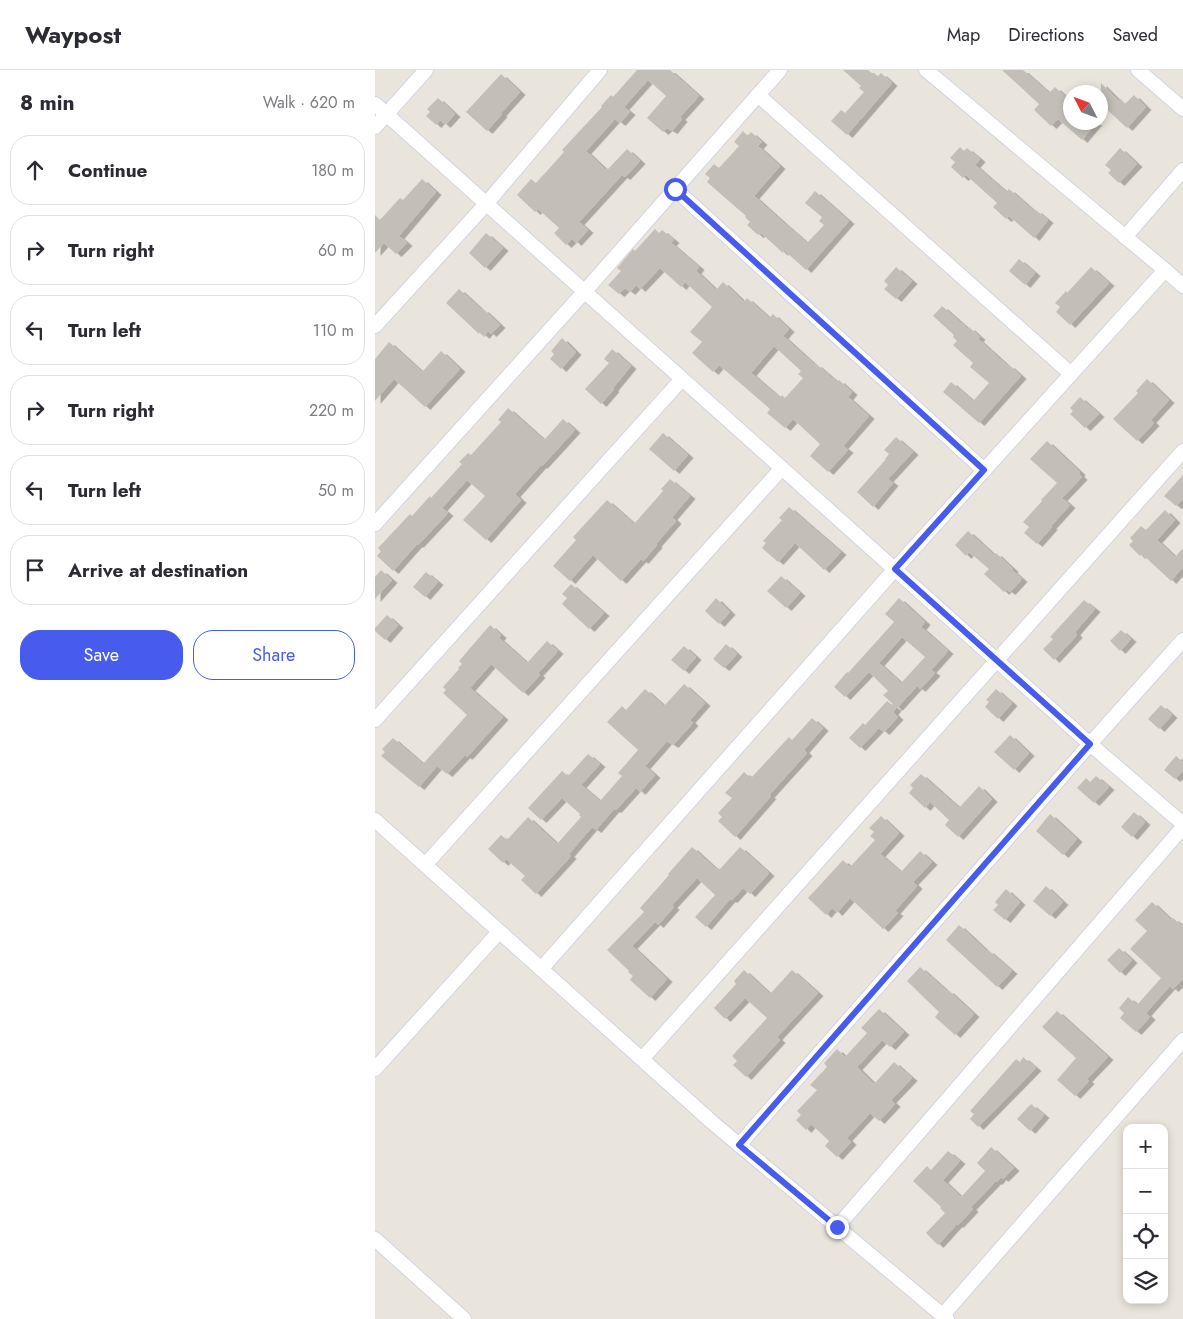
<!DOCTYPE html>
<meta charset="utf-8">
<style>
body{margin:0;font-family:Jost,sans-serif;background:#f7f7f7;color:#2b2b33}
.controls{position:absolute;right:15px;bottom:15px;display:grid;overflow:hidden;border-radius:10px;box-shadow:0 2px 8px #0003}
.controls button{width:45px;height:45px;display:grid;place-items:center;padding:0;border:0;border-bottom:1px solid #e1e1e2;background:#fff;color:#2b2b33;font:25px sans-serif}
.compass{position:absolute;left:688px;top:15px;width:45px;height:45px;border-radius:50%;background:#fff;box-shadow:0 2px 8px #0003;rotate:312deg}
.stop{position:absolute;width:15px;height:15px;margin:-11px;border:4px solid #475bed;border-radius:50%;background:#fff}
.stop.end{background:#475bed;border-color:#fff;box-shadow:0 1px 5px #0008}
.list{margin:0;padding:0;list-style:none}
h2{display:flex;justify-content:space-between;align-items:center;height:65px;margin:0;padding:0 20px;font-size:21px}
h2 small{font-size:16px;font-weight:400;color:#7c7c81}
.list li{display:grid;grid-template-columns:32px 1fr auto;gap:15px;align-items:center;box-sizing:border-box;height:70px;margin:0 10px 10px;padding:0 10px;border:1px solid #e1e1e2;border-radius:20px}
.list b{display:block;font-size:19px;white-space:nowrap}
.list em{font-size:16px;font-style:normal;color:#7c7c81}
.actions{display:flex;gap:10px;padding:15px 20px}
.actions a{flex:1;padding:11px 0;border:1px solid #475bed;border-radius:20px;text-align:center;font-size:18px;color:#475bed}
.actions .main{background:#475bed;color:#fff}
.icon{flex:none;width:28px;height:28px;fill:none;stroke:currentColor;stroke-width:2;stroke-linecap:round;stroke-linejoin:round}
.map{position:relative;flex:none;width:808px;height:1249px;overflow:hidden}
header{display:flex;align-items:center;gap:30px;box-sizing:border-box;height:70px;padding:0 25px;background:#fff;border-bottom:1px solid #e1e1e2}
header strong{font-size:24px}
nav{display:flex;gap:28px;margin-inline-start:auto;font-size:18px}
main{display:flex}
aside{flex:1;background:#fff}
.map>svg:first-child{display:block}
</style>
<header>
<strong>Waypost</strong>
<nav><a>Map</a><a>Directions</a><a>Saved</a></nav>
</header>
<main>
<aside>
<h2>8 min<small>Walk · 620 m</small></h2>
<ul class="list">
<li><svg class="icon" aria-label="ahead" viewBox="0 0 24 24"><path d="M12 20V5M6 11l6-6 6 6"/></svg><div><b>Continue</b></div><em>180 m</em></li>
<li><svg class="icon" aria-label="right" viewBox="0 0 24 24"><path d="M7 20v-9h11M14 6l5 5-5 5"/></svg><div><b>Turn right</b></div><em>60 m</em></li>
<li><svg class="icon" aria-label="left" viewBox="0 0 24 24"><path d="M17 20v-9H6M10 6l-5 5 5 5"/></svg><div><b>Turn left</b></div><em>110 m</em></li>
<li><svg class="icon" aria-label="right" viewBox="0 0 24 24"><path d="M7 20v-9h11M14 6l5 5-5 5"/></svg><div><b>Turn right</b></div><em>220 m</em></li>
<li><svg class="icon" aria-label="left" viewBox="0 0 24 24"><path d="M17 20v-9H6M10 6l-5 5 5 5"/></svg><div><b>Turn left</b></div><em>50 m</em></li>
<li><svg class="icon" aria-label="arrive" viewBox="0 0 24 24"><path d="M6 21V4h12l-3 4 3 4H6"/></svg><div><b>Arrive at destination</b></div></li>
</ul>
<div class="actions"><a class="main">Save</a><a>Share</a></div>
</aside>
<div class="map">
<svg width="808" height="1249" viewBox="0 0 808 1249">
<defs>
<filter id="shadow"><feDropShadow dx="5.5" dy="3" stdDeviation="0" flood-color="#0004"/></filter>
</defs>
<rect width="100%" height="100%" fill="#eae5dc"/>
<g fill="#c3bfb8" fill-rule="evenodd" filter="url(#shadow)">
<path d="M262,0H295L324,26L305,47L307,49L297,61L292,58L288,62L272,48L291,26L273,10L249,37L255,42L245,53L240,49L211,81L231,100L232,98L233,99L252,79L265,91L250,107L247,105L204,152L213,160L201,173L197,169L191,175L179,163L184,158L163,139L160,142L142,125L156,109L161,113L189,82L187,80L227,37L226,36L236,25L238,27Z"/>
<path d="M468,0H493L502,7L506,3L517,13L472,65L456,51L466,40L470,43L489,22L484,18L486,16Z"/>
<path d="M627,0H648L674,23L680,17L696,32V52H722L707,70L683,49L676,56L659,40L664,34Z"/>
<path d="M126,4L145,22L126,43L127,44L112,61L91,42Z"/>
<path d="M726,13L744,31L746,29L750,34L759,25L771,37L752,58L726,34Z"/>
<path d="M63,28L80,44L70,55L65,50L61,55L51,46L55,42L52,39Z"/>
<path d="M368,61L373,66L376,62L387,72L383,76L405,96L379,126L410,154L432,173L449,155L444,151L447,147L430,133L440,121L474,151L431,200L409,180L408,183L386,163L383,165L372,155L375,152L370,147L371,146L332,112L335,108L330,104L339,94L344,98L364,76L359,72Z"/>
<path d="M585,77L589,81L592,78L605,89L600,95L631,122L634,119L660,142L661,140L673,150L659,168L634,146L631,149L618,137L622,133L591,105L588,108L576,97L580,92L575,88Z"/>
<path d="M745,78L762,94L744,113L733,103L736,100L730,95Z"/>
<path d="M47,109L61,122L24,166L32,173L21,184L9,173L0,183V145L5,150L25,128L28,130Z"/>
<path d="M280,159L284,163L287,160L299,170L296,173L324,197L321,201L341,220L348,212L369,232L372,228L394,248L398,244L414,259L408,266L440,295L441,294L462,312L464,310L477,322L473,327L494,346L468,376L473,380L453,402L435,386L445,374L418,349L410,358L392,343L395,339L344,295L338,302L317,283L327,272L315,262L337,237L310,212L306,217L285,198L265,219L261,215L255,222L250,218L244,224L233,215L246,201L242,198L258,179L260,181ZM399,276L426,301L423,304L428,308L410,328L407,325L405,328L376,303Z"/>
<path d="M111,163L128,178L110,198L94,183Z"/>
<path d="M644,189L660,203L650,215L634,201Z"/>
<path d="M521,197L537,211L521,229L509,219L513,215L509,211Z"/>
<path d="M716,197L734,213L695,255L681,242L685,237L680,233L691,221L692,223Z"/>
<path d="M84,219L107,240L108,239L125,255L116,264L113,261L109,266L105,262L104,264L71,233Z"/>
<path d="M567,236L593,259L594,257L605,267L603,269L633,296L634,295L646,306L604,353L568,322L576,312L598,331L614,313L595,297L598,293L578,275L582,271L578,267L579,265L558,246Z"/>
<path d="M187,268L201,282L186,299L175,289L179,284L176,281Z"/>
<path d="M14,272L47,302L66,281L85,299L50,337L19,309L0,331V289Z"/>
<path d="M237,279L256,296L238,318L239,319L226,334L210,319L234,293L229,289Z"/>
<path d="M772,309L794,330L776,350L779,353L762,371L738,349L763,323L761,321Z"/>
<path d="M705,327L724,344L710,358L695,344L698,341L695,338Z"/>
<path d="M133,338L169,370L188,349L200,360L167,396L166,395L140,424L146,430L111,470L88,450L110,426L92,410L67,438L73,443L43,475L42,474L18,501L2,486L6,481L3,478L35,444L37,446L55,426L56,428L87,394L84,392L93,383L96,385L126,352L123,350Z"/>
<path d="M288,363L313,385L299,401L274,379Z"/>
<path d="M521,367L538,382L513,409L518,413L498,437L482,422L511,389H510L514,384L509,380Z"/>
<path d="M672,371L705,402L704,404L707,407L687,428L695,435L676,456L677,457L662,474L649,463L654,457L648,452L667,431L666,430L682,413L655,389Z"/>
<path d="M808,405V429L801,436L789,426Z"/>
<path d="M295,409L315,426L297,447L301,451L281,474L282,475L268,491L266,489L246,511L218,485L195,511L178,496L201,470L198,467L232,430L259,454L288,421L286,419Z"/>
<path d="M414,437L466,482L449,500L420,473L403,492L387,478L391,473L388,471L407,450L404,448Z"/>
<path d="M790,440L800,450L782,470L800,487L808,478V497L796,511L767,484L765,486L754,475L758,471L755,468L766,456L771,460Z"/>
<path d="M593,461L619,485L621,483L638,499L637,500L647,509L635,522L631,519L629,522L609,504L614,499L594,482L591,486L580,475Z"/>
<path d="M6,500L17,510L0,529V507Z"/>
<path d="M51,502L63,512L50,527L38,517Z"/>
<path d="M406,506L425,523L411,538L392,521Z"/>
<path d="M196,514L229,543L214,559L187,534L192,528L187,524Z"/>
<path d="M341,528L355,542L344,554L330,541Z"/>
<path d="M524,528L550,552L546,557L573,581L556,600L560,603L545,619L542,616L522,638L508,625L513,621L494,602L470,627L459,617L472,602L473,603L519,552L510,544ZM527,567L550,587L526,613L504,593Z"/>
<path d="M709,530L720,539L700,562L702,565L679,590L668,579L678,569L675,567Z"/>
<path d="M12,545L23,555L10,570L0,561V558Z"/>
<path d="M115,555L126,565L124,568L152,593L172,571L183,581L163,603L165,605L148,623L116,594L95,618L128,647L92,687L90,685L72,704L62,696L44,717L6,686L10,682L7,679L18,668L48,694L92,645L68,623L71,620L68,617L84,599L83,598L87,594L84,591Z"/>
<path d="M746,560L756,569L745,581L735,571Z"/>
<path d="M351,574L362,584L349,598L338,589Z"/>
<path d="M309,576L321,587L309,601L296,590Z"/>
<path d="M309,614L330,633L315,650L318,653L298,675L292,671L270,696L280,705L265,722L261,718L241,740L239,739L221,760L217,757L194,784L196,786L161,824L146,810L150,806L131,789L128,793L113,779L126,765L132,770L153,747L182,774L206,747L204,745L205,744L187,728L166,750L153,738L187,701L193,706L213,684L225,694L206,715L225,731L247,706L243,703L263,680L232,652L247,636L251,640L270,619L289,636Z"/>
<path d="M621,619L637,633L623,649L610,637L614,632L611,630Z"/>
<path d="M512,631L521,638L518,642L523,647L509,662L504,658L485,678L474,668L488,653L490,655Z"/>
<path d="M786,635L797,645L784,659L773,649Z"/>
<path d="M437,648L448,658L429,680L432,683L394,725L396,726L360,767L343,751L347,747L343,743L357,728L350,723L369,702L376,708L414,667L417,670Z"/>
<path d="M635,665L654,683L639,700L619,682Z"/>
<path d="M801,686L808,692V700L800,709L789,700Z"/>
<path d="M546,704L584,738L604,716L617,729L583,767L570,755L574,750L555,732L550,738L534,723L538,718L535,715Z"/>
<path d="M721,706L734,717L719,733L702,718L711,708L715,712Z"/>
<path d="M759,742L770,752L757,767L746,757Z"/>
<path d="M675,744L702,769L688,785L661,761Z"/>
<path d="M506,746L524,763L505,784L526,802L545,781L557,792L538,812L542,816L520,841L523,843L508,859L475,828L462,843L457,838L451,845L433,828L468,790L475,797L500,770L495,766L499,762L494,758Z"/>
<path d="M317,777L341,799L343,798L345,799L365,777L394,803L375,824L368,818L357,830L355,829L331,857L320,847L340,825L322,808L297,835L299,837L283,855L280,852L257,876L292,909L275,928L255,910L258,906L253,902L254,901L232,880L269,842L265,838L294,805L293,804Z"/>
<path d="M671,816L688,832L675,846L658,831Z"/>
<path d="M631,819L645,832L630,850L618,840L623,835L620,832Z"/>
<path d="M777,832L796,850L798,848L808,857V909L798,919L795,916L771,943L775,947L761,962L745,948L749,943L744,938L753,927L762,935L786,908L755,879L772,861L760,850Z"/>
<path d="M584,855L612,881L613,880L637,901L622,917L571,870Z"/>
<path d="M744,878L757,890L745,903L732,890Z"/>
<path d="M545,897L572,921L573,920L599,944L580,965L560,947L564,942L532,911Z"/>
<path d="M369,900L395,924L417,900L443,923L402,967L405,970L371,1007L358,995L362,991L357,986L392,948L370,928L350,949L339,938L361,914L359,911Z"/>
<path d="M504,939L529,962L515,977L507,970L482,997L499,1014L519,992L537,1008L516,1030L520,1034L504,1051L495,1043L472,1068L476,1072L462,1087L450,1076L454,1071L436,1054L431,1060L421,1050L426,1045L422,1041L442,1020L435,1015L452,997L449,993L462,979L470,987L492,963L486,958Z"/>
<path d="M682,941L733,987L712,1009L714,1011L700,1026L682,1010L701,988L667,957Z"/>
<path d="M648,987L661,998L603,1057L595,1049L599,1044L595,1041L641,989L645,992Z"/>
<path d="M656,1034L669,1045L655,1061L642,1049Z"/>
<path d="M616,1077L639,1098L628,1109L626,1107L622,1112L621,1111L596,1137L598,1139L583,1155L582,1154L563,1175L551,1163L570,1143L565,1138L566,1137L538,1111L552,1096L556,1100L573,1081L585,1091L568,1110L586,1127L610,1101L602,1093Z"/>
</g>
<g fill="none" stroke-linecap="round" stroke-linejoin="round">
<defs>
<g id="street">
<path d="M551,0L790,200L808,216"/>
<path d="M763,0L808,39"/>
<path d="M383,25L696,304"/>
<path d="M0,34L715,674L808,754"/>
<path d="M0,57L51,0"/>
<path d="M300,119L609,400"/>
<path d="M750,167L808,100"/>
<path d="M0,256L111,134L225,0"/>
<path d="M0,454L210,221L405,0"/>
<path d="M0,650L307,309"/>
<path d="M0,750L338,1053L572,1249"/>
<path d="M50,795L407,398"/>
<path d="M166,899L520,499L790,200"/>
<path d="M267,989L808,381"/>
<path d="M0,999L124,862"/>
<path d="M364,1075L715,674L808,570"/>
<path d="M462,1157L808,757"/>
<path d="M0,1169L89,1249"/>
<path d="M567,1246L808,970"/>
</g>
</defs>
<use href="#street" stroke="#d1d3e1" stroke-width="16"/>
<use href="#street" stroke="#fff" stroke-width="14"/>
</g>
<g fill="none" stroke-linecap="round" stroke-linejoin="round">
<path stroke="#475bed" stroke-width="6" d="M300,119L609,400L520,499L715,674L364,1075L462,1157"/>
</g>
</svg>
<div class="controls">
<button>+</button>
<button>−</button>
<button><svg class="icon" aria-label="locate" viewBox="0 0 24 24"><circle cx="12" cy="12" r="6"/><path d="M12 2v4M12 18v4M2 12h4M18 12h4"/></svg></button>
<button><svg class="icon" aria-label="layers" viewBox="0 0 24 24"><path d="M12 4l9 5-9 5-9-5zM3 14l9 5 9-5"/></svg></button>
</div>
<svg class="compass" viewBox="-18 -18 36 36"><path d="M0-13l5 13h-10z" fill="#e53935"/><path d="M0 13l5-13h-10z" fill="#7c7c81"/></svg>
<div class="stop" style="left:300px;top:119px"></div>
<div class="stop end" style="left:462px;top:1157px"></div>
</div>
</main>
